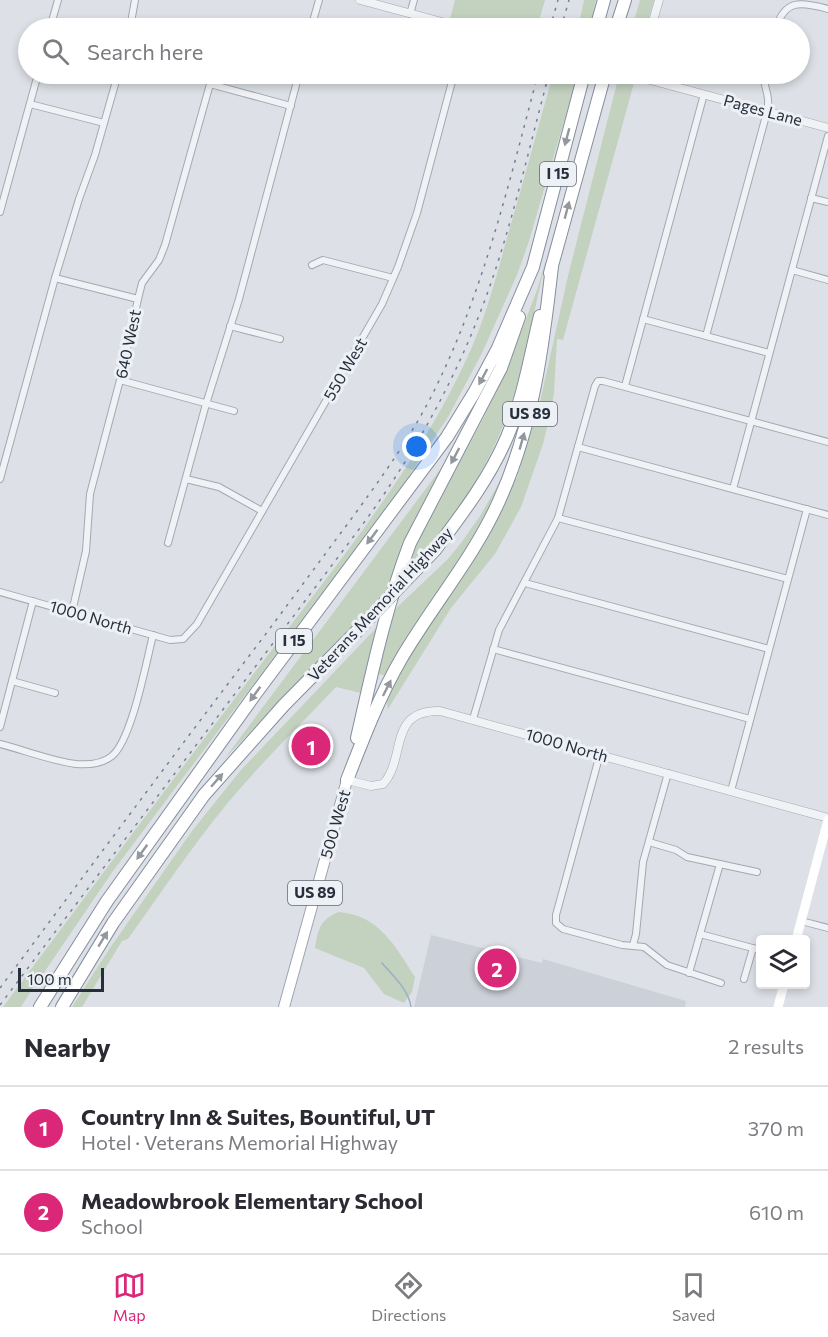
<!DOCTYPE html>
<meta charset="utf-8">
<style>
body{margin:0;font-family:Commissioner,sans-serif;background:#f2f2f3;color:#2b2b33}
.controls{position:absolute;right:18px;bottom:18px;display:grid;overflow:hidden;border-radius:6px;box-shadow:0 3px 9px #0003}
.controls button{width:54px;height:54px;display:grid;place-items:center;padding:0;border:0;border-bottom:2px solid #e1e1e2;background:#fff;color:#2b2b33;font:30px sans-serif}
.scale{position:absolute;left:18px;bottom:15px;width:86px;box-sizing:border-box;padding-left:6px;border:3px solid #272f3d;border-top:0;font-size:16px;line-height:21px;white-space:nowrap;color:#272f3d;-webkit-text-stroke:4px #edf0f5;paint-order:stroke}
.you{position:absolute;left:417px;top:447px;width:21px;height:21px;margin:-15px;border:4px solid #fff;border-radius:50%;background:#1a73e8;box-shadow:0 0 0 9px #1a73e833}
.badge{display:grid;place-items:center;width:39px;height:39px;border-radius:50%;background:#db2777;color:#fff;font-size:20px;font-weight:700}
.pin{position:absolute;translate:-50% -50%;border:3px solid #fff;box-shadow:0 2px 6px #0006}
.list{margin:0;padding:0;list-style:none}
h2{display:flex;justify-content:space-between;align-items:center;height:78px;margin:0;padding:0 24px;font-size:26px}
h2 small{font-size:20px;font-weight:400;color:#7c7c81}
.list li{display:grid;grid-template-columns:39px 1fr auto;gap:18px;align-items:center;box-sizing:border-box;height:84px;padding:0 24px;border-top:2px solid #e1e1e2}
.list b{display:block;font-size:22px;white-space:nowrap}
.list p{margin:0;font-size:20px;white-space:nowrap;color:#7c7c81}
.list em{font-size:20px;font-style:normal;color:#7c7c81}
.icon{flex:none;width:33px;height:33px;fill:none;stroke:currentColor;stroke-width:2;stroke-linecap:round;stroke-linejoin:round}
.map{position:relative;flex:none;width:828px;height:1007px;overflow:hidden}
.search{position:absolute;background:#fff;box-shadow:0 3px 9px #0003;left:18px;right:18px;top:18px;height:66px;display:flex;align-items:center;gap:15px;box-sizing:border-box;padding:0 21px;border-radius:33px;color:#7c7c81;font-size:22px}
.sheet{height:246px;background:#fff}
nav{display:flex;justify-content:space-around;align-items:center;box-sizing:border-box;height:84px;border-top:2px solid #e1e1e2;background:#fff;font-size:16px;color:#7c7c81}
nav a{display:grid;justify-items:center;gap:3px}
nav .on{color:#db2777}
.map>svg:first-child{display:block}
</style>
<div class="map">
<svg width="828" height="1007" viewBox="0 0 828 1007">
<rect width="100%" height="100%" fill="#dde1e7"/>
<path fill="#cbd0d9" d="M431,935L542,963L543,959L686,1001L685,1007H414Z"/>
<g fill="#c3d1bf">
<path d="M455,0H545L537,28H485L450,19Z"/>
<path d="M584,0H596L590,28H578Z"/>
<path d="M640,0H654L646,28H632Z"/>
<path d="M553,74H571L577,77L528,244L517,275L482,353L448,417L403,485L113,871L43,974L39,978L21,1007H3C91,889 179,771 268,655C340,560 417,467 467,358C485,320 496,278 507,238C523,183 538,128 553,74Z"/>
<path d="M618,79L634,83L563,340L557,339L554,393L549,419L543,444L521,507L495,554L451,608L388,709L386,701L401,669L514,479L517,478L540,402L568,276Z"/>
<path d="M546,260C537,299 529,338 519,376C500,453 458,520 403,575L411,552L483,419L507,369L537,290Z"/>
<path d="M445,463L390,589L225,758Z"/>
<path d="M507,469C475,543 427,607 386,676L376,673L392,612L447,560L461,543L480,516Z"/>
<path d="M379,625L361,693L336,687C299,726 260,764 226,805C191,848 160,894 128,939L122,941L82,1007H72L110,948L192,831L241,770Z"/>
<path d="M339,912C379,915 395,946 415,977L412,992L404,1003L384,994L364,968L315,948C318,928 321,919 339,912Z"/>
</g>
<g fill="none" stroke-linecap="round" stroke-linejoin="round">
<path stroke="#99afc7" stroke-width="1.5" d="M382,963C393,976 409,990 411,1007"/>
<defs>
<g id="minor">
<path d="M410,14L414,0"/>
<path d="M50,28L58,0"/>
<path d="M130,28L135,0"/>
<path d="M311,28L319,0"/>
<path d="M776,28C785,0 799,1 828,9"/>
<path d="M30,104L104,123"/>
<path d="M811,198L828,202"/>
<path d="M0,212L38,74"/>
<path d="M312,265L323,260L393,278"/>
<path d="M792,270L828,280"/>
<path d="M55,278L138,299"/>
<path d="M643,319L769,353"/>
<path d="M230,326L280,339"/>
<path d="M706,336L767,112C771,93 763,89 764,74"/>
<path d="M120,380L234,411"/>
<path d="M625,386L704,94"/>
<path d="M578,447L828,515"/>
<path d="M0,479L55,278L79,199L95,155L118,74"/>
<path d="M186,479L219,487L262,511"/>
<path d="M733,489L828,136"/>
<path d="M558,518L788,579"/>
<path d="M168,543L206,404L239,299L299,74"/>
<path d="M525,583L769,649"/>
<path d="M0,592L170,640L183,639L197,624L382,304L398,267L417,213L454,74"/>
<path d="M72,612L86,551L90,494L120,380L138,299L142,283L159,260L165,245L210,84L291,106"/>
<path d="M493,649L750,719"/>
<path d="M12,681L55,693"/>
<path d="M473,719L499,630L558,518L595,386L598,381H603L828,442"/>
<path d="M0,727L33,601"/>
<path d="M0,744C24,750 52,761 76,764C88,765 102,764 112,756C132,739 146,663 153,635"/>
<path d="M600,754L556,915V923L563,929L622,945L644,947L667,965L721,983"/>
<path d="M731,791L807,509"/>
<path d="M649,842L676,850L687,857L757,872"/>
<path d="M801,921L828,928"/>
<path d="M700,934L760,950"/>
<path d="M633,945L636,934L643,862L668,773"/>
<path d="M689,973L720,864"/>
<path d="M744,979L753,948"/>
</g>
<g id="tertiary">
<path d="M360,0L464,28"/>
<path d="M651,28L659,0"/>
<path d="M628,74L828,128"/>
<path d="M347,780L371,786L383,784C407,758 387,710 440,711L828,818"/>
</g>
<path id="primary" d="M284,1007L347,780"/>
<g id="motorway">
<path d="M596,28L604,0"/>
<path d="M616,28L625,0"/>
<path d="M550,273L605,74"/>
<path d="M435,550C462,514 489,479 507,437C523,399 530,357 540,316"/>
<path d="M357,738C372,672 386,606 410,543L501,368L519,317"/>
<path d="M347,780C363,739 379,697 401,659C432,606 474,557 499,501C533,426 543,347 552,266"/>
<path d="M40,1007L107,901L256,693L447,437L474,393L498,348L533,267L584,74"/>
<path d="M62,1007L113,923L204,795L284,705L358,630"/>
</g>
</defs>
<use href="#minor" stroke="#a3a8b1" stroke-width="8"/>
<use href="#tertiary" stroke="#a3a8b1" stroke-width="9"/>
<use href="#primary" stroke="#9da5b2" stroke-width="12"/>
<use href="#motorway" stroke="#858e9d" stroke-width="14"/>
<use href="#minor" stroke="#f0f2f5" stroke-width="6"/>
<use href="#tertiary" stroke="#f0f2f5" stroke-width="8"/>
<g stroke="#fff" stroke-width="9">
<path d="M796,940L828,820"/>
<path d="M778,1007L784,984"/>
</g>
<use href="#primary" stroke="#fff" stroke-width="10"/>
<use href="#motorway" stroke="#fff" stroke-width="12"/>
<g stroke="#778090" stroke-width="1.5" stroke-dasharray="3 6" stroke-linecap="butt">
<path d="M550,28L558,0"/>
<path d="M561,28L569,0"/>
<path d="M0,988C86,873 172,757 259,643C289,603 319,562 349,522C379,481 409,440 432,395C483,294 509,183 538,74"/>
<path d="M0,1005L360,528C408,463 448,394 478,318C509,240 527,155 549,74"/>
</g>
<defs>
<path id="motorway-bridge" d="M358,630L435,550"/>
</defs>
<use href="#motorway-bridge" stroke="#858e9d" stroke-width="14" stroke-linecap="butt"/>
<use href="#motorway-bridge" stroke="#fff" stroke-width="12"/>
</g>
<defs><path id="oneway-solid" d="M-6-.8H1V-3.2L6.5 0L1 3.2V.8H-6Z" transform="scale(1.5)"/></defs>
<g fill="#93979e">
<use href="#oneway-solid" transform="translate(567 137) rotate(105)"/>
<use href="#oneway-solid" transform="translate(567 210) rotate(-75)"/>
<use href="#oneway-solid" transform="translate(483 377) rotate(118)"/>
<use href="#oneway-solid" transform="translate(522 441) rotate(-74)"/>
<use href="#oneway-solid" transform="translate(455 456) rotate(118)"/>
<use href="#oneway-solid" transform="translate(372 537) rotate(127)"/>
<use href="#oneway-solid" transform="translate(387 688) rotate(-63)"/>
<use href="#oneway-solid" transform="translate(255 694) rotate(126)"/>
<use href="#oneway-solid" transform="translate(217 780) rotate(-49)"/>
<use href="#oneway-solid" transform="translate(142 852) rotate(126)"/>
<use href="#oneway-solid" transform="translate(103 939) rotate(-59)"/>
</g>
<g text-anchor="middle" stroke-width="6" stroke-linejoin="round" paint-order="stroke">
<g fill="#edf0f5" stroke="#626974" stroke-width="1.5">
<rect x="540" y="162" width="36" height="24" rx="4.5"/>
<rect x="503" y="402" width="54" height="24" rx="4.5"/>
<rect x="276" y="629" width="36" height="24" rx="4.5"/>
<rect x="288" y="881" width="54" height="24" rx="4.5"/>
</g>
<g font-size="15" font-weight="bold" fill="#272f3d">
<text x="558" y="179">I 15</text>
<text x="530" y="419">US 89</text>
<text x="294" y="646">I 15</text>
<text x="315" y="898">US 89</text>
</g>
<g font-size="16" fill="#272f3d" stroke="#edf0f5">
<text transform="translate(763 110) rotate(15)" y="6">Pages Lane</text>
<text transform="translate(128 344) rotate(-78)" y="6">640 West</text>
<text transform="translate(345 369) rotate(-60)" y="6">550 West</text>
<text transform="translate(380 604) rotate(-47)" y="6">Veterans Memorial Highway</text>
<text transform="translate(91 617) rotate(16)" y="6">1000 North</text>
<text transform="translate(567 745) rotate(16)" y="6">1000 North</text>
<text transform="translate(335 824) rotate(-74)" y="6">500 West</text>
</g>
</g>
</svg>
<div class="controls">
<button><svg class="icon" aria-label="layers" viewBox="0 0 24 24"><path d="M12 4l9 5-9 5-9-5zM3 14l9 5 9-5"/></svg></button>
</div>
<div class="scale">100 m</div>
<div class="you"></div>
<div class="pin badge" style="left:311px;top:746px">1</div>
<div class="pin badge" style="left:497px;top:968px">2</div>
<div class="search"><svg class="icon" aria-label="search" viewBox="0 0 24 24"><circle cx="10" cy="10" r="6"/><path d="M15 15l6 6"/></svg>Search here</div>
</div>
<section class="sheet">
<h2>Nearby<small>2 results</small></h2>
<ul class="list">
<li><span class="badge">1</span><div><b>Country Inn &amp; Suites, Bountiful, UT</b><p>Hotel · Veterans Memorial Highway</p></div><em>370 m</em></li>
<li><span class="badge">2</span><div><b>Meadowbrook Elementary School</b><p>School</p></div><em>610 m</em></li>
</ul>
</section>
<nav>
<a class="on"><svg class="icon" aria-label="map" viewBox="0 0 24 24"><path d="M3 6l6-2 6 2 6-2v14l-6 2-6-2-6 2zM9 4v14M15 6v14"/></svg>Map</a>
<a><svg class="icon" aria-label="directions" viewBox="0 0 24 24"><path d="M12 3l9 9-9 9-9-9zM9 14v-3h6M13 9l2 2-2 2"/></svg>Directions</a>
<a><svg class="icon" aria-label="saved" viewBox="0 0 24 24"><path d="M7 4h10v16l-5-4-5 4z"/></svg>Saved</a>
</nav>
